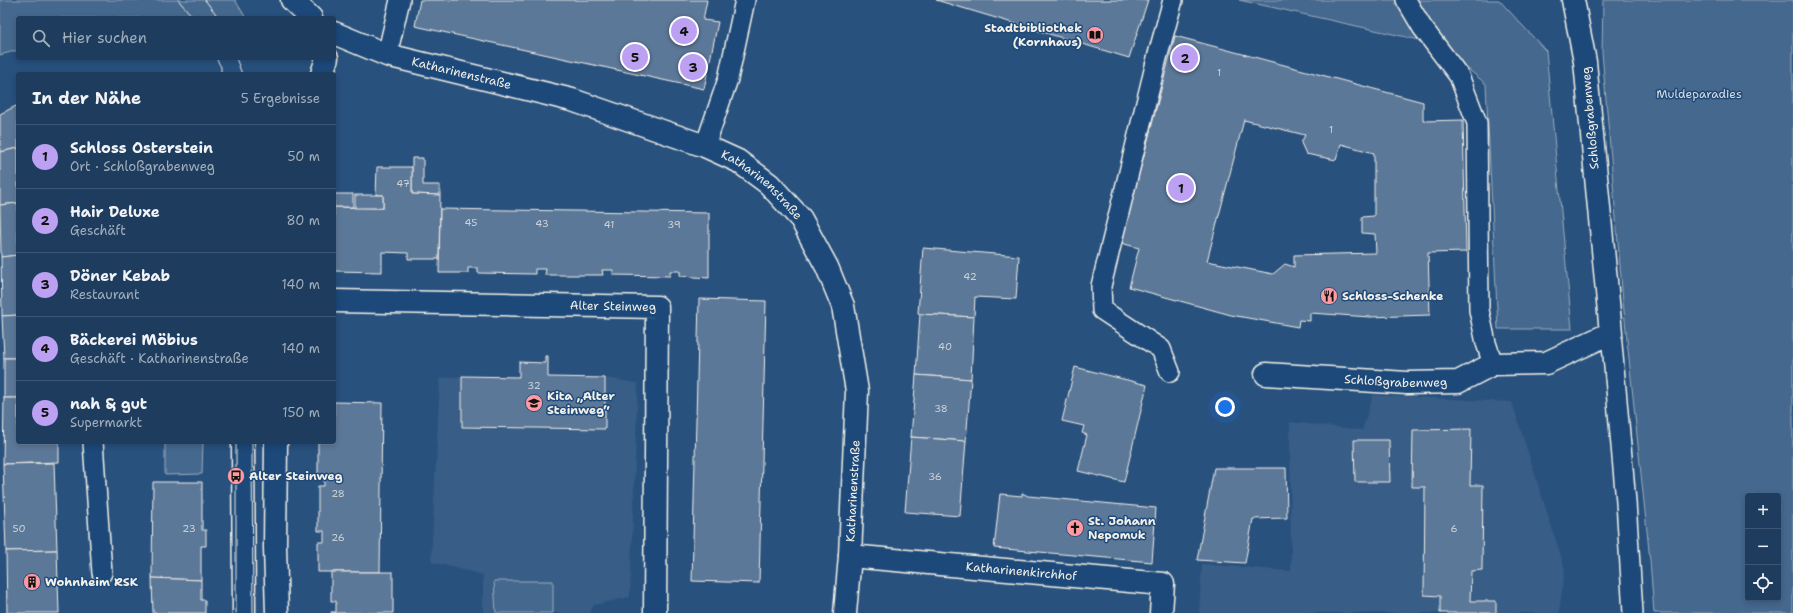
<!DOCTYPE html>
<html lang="de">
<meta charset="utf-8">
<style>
body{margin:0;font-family:"Shantell Sans",sans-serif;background:#264464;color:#f1f3f6}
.controls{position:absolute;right:12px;bottom:12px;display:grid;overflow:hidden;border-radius:4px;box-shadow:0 2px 6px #0003}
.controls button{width:36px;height:36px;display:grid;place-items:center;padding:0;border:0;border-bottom:1px solid #3c5673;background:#1e3d5e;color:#f1f3f6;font:20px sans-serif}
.you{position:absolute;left:1225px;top:407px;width:14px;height:14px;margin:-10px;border:3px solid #fff;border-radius:50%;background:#1a73e8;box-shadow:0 0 0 6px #1a73e833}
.badge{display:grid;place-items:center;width:26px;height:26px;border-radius:50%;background:#bca0f2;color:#111;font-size:13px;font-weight:700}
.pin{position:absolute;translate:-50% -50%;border:2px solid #fff;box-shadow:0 1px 4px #0006}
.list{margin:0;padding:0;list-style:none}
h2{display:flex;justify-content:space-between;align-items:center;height:52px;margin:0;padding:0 16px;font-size:17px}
h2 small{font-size:13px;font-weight:400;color:#a1aebc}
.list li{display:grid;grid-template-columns:26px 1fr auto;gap:12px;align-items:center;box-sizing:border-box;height:64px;padding:0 16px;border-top:1px solid #3c5673}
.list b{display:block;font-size:15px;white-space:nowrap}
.list p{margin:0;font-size:13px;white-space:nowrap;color:#a1aebc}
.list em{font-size:13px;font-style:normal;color:#a1aebc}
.icon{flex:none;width:22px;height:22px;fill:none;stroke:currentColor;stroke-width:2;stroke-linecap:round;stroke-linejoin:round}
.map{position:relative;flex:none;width:1793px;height:613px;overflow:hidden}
.search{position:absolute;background:#1e3d5e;box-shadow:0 2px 6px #0003;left:16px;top:16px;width:320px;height:44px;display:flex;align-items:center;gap:10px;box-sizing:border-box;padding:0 14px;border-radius:4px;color:#a1aebc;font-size:15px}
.panel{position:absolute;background:#1e3d5e;box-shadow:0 2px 6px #0003;left:16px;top:72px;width:320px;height:372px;border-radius:4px}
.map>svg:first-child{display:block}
</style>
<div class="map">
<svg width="1793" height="613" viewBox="0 0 1793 613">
<rect width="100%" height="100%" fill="#28517e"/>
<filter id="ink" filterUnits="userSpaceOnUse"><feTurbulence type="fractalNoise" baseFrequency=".025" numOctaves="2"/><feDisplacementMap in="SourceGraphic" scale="8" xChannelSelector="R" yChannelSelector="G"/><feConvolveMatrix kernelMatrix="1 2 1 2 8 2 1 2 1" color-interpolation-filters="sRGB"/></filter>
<g filter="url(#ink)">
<g fill="#375d86">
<path d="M462,376L605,378L638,383L630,597L594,605L590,613H483V575L431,562L440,378Z"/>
<path d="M1373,395L1512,402L1565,569L1559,613H1199L1202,564L1291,571L1290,422L1362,430Z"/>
</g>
<g fill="#45688e" stroke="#9cacbb" fill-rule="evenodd">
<path d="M0,0H235L246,18H18V50L0,55Z"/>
<path d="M1239,0H1499L1546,51L1572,329H1498L1486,84L1438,44Z"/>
<path d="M1603,0H1793V613H1654L1650,560L1623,301L1602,52ZM1748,496H1778V598H1748Z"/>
<path d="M165,442H203L202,474L165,475Z"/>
<path d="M494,581H553V613H496Z"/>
</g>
<g fill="#5b7899" stroke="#f4f1e8" fill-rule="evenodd">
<path d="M420,0H707L703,20L718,22L704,89L415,26Z"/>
<path d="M936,0H1148L1129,58Z"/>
<path d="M1175,36L1423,102V121L1463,120L1466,252L1428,253L1430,315L1370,317L1310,313V321L1299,320L1298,327L1231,315L1129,287L1139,248L1121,243ZM1244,120L1305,135L1301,143L1306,154L1336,160L1341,144L1374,153V216L1362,217V233L1375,234L1376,253L1294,255V267L1285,264L1273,274L1207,261Z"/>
<path d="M18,105V148L0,152V114Z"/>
<path d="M18,148V203L0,205V152Z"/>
<path d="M412,158H423V185H440V195L412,194Z"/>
<path d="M377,167H412V194L440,195L439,259H408V253L382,252V272L334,271V207L383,208V195H376Z"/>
<rect x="334" y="194" width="19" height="13"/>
<rect x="355" y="195" width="28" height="13"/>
<path d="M18,203V255L1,257L0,205Z"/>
<path d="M440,209L709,213V278L680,276V271H670V276L613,275V270H602L603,275H545L546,269H535V274L478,273V268H468V273H439Z"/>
<path d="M923,248L1019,256L1016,299L975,297L974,317L920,314L918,313Z"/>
<path d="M18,255V315L2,316L1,257Z"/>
<path d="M699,299L766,301L759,583L692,581Z"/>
<path d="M920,314L974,317L971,379L916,375Z"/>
<path d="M18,315V358H4L2,316Z"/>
<path d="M545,356H548V377L605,378V429L462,427V376L519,377V362L545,363Z"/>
<rect x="4" y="358" width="14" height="40"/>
<path d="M1075,367L1147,385L1124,482L1078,471L1087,435L1082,433L1084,426L1062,421Z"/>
<path d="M916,375L971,379L966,441L911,437Z"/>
<path d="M4,398H18V442H59V462L3,464Z"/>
<path d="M334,402L382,403L380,572H318V542H324V531H318V486H324V476H318V442H334Z"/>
<path d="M1471,429L1470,485H1483L1482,570L1471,571L1470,601H1496V613H1440V596L1424,595L1425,487H1412L1413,430Z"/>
<path d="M911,437L966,441L960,516L905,512Z"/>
<path d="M1354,440H1389L1390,482H1355Z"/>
<path d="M54,463L57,550L6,551L3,464Z"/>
<path d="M1214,468H1286L1287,518L1253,519L1245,563L1197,560Z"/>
<path d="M153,482H202V530H206V546H201V580L152,578Z"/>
<path d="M1022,493L1028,496L1156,508L1152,562L994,548L1000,494L1022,496Z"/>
<path d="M57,550L59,613H7L6,551Z"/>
<path d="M331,572H393V613H331V612H336V601H331Z"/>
<path d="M152,578L201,580V600H205V613H153Z"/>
</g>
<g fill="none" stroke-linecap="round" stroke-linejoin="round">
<defs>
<g id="lane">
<path d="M1406,0L1422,27L1459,76L1477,123L1479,310L1486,343L1493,364"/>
<path d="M387,55L400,0"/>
<path d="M705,146L728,79L745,0"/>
<path d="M1611,333L1626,502L1633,613"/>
<path d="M1170,372L1161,349L1102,310L1101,286L1157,58L1173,0"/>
<path d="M93,442L102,573"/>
</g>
<g id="street">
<path d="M292,0L311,18"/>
<path id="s1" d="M334,33L387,55L572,100L705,146L738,161L769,184L801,219L827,267L843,306L857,391L850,556L845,613"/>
<path d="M322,74L327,58"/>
<path id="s2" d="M334,301L657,307L655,613"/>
<path id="s3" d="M1266,374L1407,383L1458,382L1493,364L1546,363L1611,333L1585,62L1573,0"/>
<path d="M243,442L244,613"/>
<path d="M276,442L275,547L277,613"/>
<path id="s4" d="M850,556L1163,584L1161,613"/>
</g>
</defs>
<use href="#lane" stroke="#f4f1e8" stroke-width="22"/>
<use href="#street" stroke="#f4f1e8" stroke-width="25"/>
<use href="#lane" stroke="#1f4a7a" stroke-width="19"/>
<use href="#street" stroke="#1f4a7a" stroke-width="22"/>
<g stroke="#f4f1e8" stroke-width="1">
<path d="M178,0L194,18"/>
<path d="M205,0L219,18"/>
<path d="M216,58L221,67V74"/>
<path d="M236,58L242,74"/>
<path d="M236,442V613"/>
<path d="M252,442L253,613"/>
</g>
</g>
</g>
<defs>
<symbol id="library-disc" viewBox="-11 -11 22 22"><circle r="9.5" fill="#ff9aa2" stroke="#1f4a7a"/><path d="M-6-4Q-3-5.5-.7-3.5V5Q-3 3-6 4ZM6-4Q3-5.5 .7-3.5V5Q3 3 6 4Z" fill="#111"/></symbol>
<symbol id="restaurant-disc" viewBox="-11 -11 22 22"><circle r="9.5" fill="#ff9aa2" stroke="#1f4a7a"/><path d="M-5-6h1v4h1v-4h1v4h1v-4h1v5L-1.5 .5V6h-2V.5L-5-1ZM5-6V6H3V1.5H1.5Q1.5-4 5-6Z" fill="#111"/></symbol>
<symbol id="school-disc" viewBox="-11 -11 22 22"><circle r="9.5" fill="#ff9aa2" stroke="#1f4a7a"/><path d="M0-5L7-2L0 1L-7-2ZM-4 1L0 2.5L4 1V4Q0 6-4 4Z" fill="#111"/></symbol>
<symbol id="bus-disc" viewBox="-11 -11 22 22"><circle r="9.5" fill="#ff9aa2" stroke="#1f4a7a"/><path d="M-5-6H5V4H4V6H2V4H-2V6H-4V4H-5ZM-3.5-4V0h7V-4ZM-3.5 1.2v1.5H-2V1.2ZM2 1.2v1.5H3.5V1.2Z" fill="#111"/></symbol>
<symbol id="church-disc" viewBox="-11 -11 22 22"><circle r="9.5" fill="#ff9aa2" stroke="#1f4a7a"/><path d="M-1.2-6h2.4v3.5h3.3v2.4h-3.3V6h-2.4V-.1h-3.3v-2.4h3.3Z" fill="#111"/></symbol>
<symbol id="building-disc" viewBox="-11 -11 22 22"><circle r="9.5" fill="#ff9aa2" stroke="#1f4a7a"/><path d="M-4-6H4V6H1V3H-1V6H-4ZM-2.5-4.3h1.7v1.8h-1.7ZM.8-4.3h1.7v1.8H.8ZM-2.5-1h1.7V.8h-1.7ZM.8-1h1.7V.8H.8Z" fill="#111"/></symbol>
</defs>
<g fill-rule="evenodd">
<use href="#library-disc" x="1085" y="25" width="20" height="20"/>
<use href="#restaurant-disc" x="1319" y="286" width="20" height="20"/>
<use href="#school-disc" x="524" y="393" width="20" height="20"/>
<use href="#bus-disc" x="226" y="466" width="20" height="20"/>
<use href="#church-disc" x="1065" y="518" width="20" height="20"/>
<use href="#building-disc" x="22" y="572" width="20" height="20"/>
</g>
<g text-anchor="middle" stroke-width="3" stroke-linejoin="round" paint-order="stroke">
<g font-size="10" fill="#ced3d4">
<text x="1219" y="76">1</text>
<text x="1331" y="133">1</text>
<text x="403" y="187">47</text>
<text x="471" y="226">45</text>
<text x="542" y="227">43</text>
<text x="609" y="228">41</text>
<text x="674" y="228">39</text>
<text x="970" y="280">42</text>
<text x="945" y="350">40</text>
<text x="534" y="389">32</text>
<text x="941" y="412">38</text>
<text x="935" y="480">36</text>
<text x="338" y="497">28</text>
<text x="19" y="532">50</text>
<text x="189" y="532">23</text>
<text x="1454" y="532">6</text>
<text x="338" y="541">26</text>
</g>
<g font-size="12" font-weight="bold" fill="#f4f1e8" stroke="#1f4a7a" text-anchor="start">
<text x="1082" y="32" text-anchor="end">Stadtbibliothek<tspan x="1082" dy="14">(Kornhaus)</tspan></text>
<text x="1342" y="300">Schloss-Schenke</text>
<text x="547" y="400">Kita „Alter<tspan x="547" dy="14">Steinweg“</tspan></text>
<text x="249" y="480">Alter Steinweg</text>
<text x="1088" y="525">St. Johann<tspan x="1088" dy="14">Nepomuk</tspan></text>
<text x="45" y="586">Wohnheim RSK</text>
</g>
<g font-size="12" fill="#f4f1e8" stroke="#1f4a7a">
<text dy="4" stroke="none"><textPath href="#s1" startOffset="134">Katharinenstraße</textPath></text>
<text transform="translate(1590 118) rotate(-95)" y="4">Schloßgrabenweg</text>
<text dy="4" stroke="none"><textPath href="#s1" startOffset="458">Katharinenstraße</textPath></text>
<text dy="4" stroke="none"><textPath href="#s2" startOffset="279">Alter Steinweg</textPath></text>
<text dy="4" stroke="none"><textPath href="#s3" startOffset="130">Schloßgrabenweg</textPath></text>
<text transform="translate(853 491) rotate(-87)" y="4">Katharinenstraße</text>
<text dy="4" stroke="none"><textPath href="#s4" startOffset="172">Katharinenkirchhof</textPath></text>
</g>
<g font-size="12" fill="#dadcda" stroke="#1f4a7a">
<text x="1699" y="98">Muldeparadies</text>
</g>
</g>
</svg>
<div class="controls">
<button>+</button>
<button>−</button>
<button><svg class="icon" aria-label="locate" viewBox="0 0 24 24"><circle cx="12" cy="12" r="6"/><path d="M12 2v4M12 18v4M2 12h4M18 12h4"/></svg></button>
</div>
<div class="you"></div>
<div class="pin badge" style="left:1181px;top:188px">1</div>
<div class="pin badge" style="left:1185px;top:58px">2</div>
<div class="pin badge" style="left:693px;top:67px">3</div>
<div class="pin badge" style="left:684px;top:31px">4</div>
<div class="pin badge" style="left:635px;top:57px">5</div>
<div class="search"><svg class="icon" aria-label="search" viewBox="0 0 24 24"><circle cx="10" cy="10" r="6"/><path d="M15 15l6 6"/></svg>Hier suchen</div>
<section class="panel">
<h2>In der Nähe<small>5 Ergebnisse</small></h2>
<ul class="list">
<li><span class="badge">1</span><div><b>Schloss Osterstein</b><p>Ort · Schloßgrabenweg</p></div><em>50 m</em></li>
<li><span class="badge">2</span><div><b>Hair Deluxe</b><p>Geschäft</p></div><em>80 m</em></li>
<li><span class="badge">3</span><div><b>Döner Kebab</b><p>Restaurant</p></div><em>140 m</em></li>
<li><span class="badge">4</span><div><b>Bäckerei Möbius</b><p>Geschäft · Katharinenstraße</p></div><em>140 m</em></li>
<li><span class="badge">5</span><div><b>nah &amp; gut</b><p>Supermarkt</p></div><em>150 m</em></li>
</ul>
</section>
</div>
